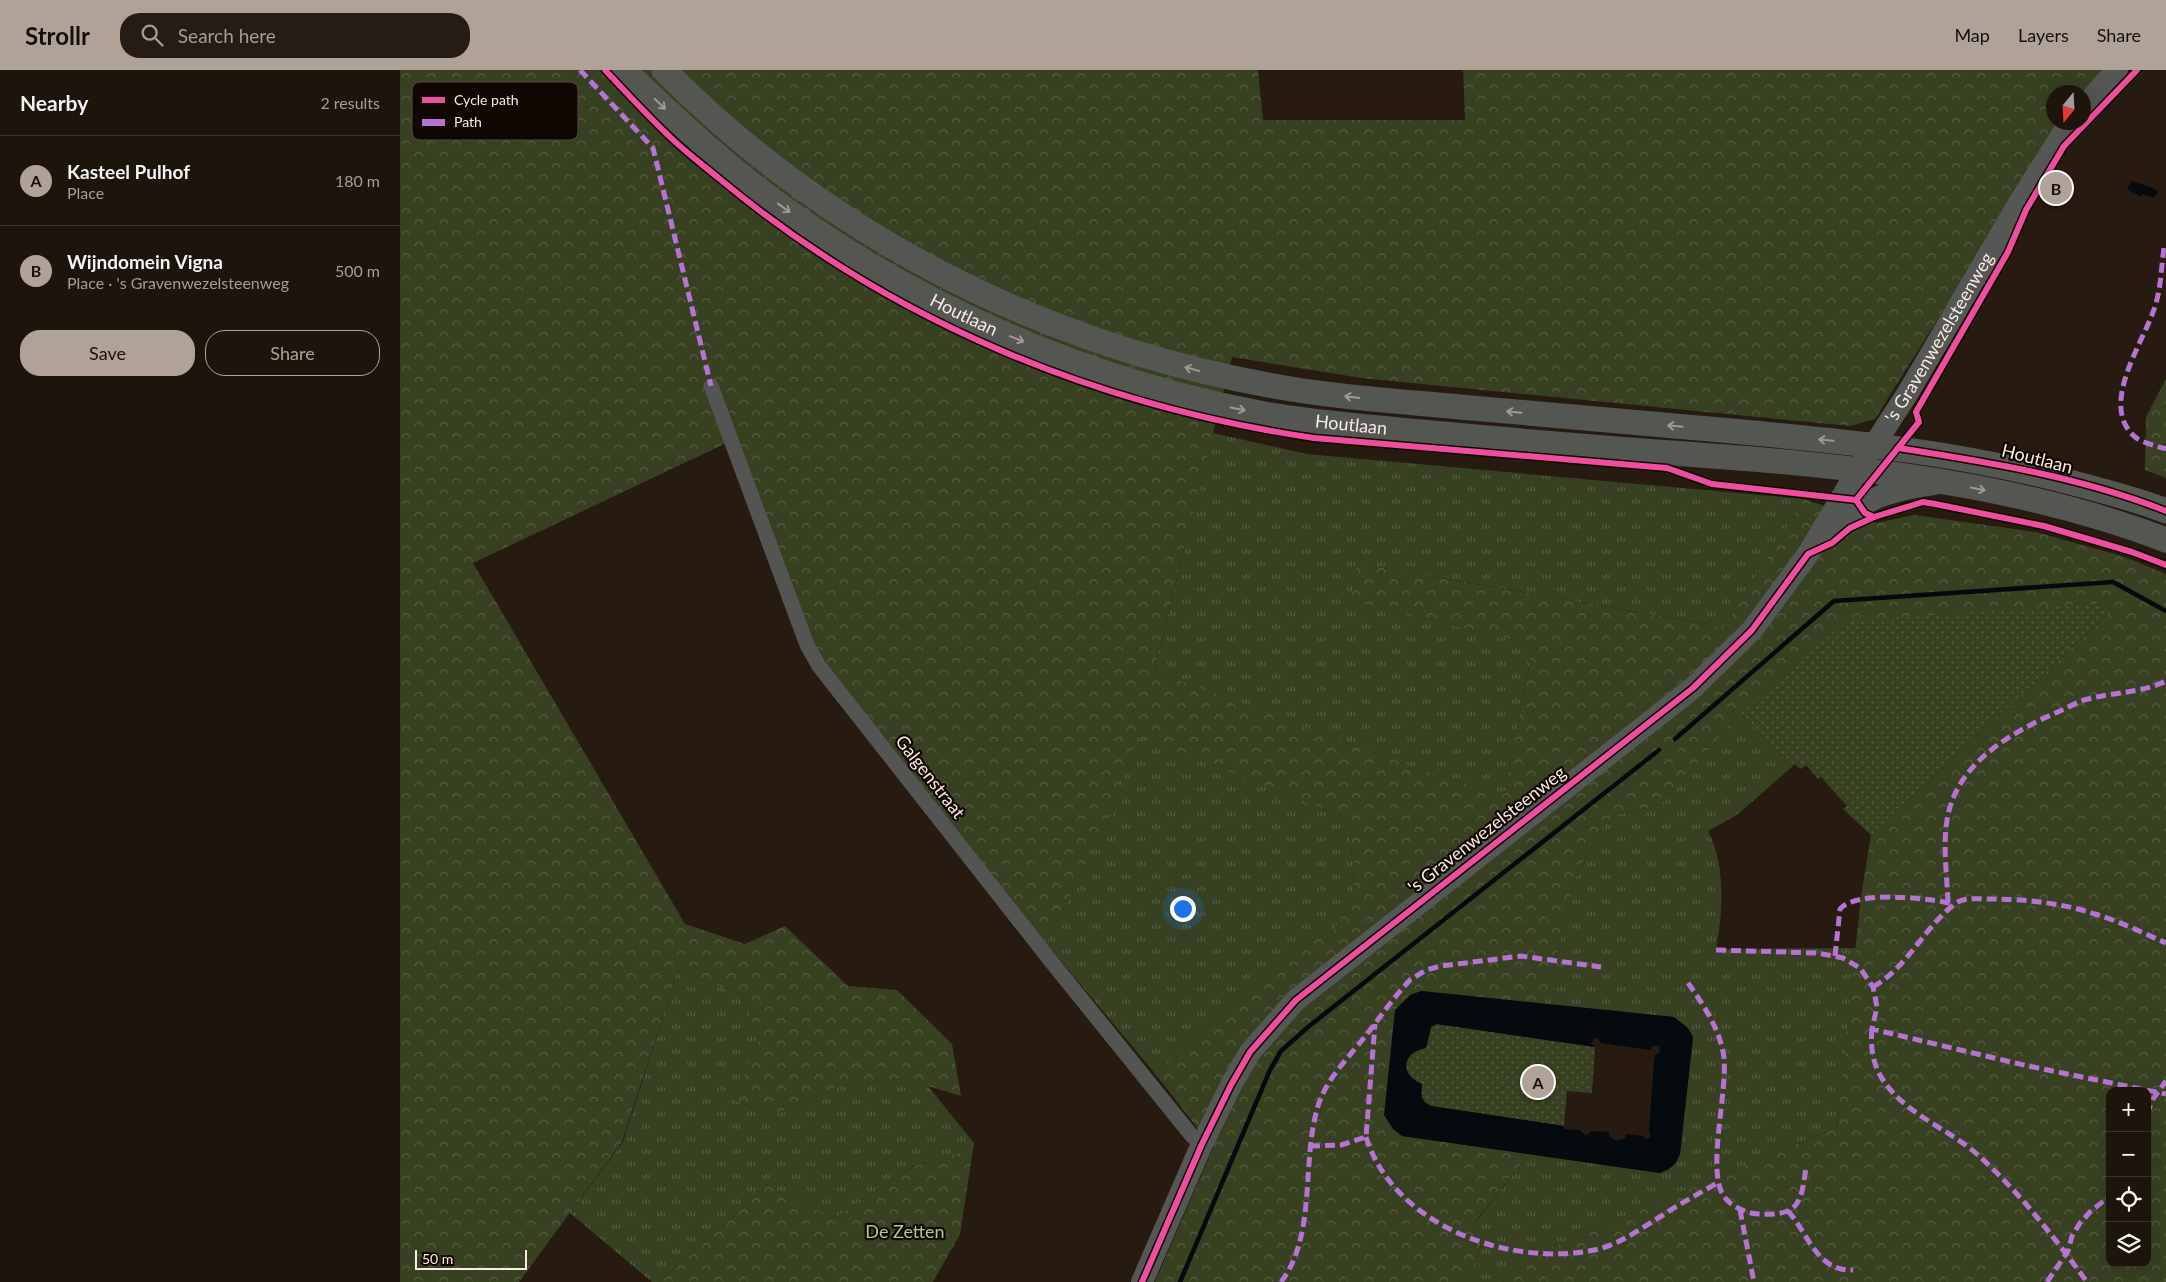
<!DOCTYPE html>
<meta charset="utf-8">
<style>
body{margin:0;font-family:Lato,sans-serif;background:#251d15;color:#f1f3f6}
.controls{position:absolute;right:15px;bottom:15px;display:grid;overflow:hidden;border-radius:10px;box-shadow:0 5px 20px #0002}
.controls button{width:45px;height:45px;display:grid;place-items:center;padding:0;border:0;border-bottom:1px solid #3b332d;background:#1d140c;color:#f1f3f6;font:25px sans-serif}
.compass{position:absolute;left:1646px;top:15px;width:45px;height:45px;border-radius:50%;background:#1d140c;box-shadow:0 5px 20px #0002;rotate:198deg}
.scale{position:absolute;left:15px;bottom:12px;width:112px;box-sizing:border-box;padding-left:5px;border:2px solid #fcebe0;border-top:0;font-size:14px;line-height:18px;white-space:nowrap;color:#fcebe0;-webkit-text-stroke:4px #100702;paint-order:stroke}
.you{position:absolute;left:782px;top:838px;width:18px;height:18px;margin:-12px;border:4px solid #fff;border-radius:50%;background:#1a73e8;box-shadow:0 0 0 8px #1a73e833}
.badge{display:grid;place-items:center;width:32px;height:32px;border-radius:50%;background:#b1a297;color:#111;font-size:16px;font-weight:700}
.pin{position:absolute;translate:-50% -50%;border:2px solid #fff;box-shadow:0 1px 5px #0006}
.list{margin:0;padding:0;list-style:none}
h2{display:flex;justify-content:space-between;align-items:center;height:65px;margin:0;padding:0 20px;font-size:21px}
h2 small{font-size:16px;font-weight:400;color:#a09e9d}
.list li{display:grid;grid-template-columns:32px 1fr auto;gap:15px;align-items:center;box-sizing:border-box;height:90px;padding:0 20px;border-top:1px solid #3b332d}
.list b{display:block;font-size:19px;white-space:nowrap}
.list p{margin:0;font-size:16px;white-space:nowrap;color:#a09e9d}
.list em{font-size:16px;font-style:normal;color:#a09e9d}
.actions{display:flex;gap:10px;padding:15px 20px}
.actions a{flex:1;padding:11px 0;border:1px solid #b1a297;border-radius:20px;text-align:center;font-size:18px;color:#b1a297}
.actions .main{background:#b1a297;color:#111}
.icon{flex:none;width:28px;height:28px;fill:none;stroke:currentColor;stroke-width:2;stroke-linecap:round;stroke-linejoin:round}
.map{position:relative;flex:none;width:1766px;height:1212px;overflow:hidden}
header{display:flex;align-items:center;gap:30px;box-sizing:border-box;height:70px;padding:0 25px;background:#b1a297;color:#111}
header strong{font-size:24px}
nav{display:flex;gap:28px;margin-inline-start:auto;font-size:18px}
.search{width:350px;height:45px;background:#251d15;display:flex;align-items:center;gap:12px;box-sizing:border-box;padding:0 18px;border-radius:20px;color:#a09e9d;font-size:19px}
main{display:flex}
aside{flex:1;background:#1d140c}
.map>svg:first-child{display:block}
</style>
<header>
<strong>Strollr</strong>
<div class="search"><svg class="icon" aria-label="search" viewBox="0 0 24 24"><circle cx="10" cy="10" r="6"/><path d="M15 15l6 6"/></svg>Search here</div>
<nav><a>Map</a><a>Layers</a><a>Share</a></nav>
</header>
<main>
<aside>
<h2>Nearby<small>2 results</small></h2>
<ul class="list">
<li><span class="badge">A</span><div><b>Kasteel Pulhof</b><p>Place</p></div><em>180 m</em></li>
<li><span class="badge">B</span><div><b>Wijndomein Vigna</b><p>Place · 's Gravenwezelsteenweg</p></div><em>500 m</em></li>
</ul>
<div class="actions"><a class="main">Save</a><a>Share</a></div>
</aside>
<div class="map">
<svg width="1766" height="1212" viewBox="0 0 1766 1212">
<defs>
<pattern id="grass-tufts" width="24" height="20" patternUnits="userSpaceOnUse" patternTransform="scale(1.25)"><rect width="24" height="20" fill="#374121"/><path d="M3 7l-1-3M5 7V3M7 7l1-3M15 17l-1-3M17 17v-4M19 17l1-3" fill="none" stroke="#555d41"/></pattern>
<pattern id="forest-crowns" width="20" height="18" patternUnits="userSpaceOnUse" patternTransform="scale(1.25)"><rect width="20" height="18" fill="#374121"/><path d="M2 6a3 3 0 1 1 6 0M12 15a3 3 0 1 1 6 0" fill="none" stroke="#555d41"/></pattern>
<pattern id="park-dots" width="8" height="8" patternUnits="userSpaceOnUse" patternTransform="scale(1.25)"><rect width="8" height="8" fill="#374121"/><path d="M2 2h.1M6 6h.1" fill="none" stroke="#555d41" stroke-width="1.8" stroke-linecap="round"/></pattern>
</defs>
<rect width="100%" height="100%" fill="#271a10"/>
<g fill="url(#grass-tufts)">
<path d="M813,363L907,384L1404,429L1325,557L972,496L960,486L951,530L1133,575L1104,725L1008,695L754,602Z"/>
<path d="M1340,644L1379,683L1395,694L1337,745L1308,761C1326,795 1323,842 1316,879L1456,878L1437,1057L1145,1180L1103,1212H1061C1078,1188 1087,1182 1075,1153L1129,1084L1260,1103L1276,1093L1280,1084L1293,967L1274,947L1144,934L1178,800L1197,767L1204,756L1218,744L1260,735Z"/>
<path d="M736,665L949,749L955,827L934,860L886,884L757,1006L646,873L717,733Z"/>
<path d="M278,900L341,925L359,967L334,1030L375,1045L441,1015L505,1009L528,1016L574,1073L556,1084L514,1096L435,1148L368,1116L259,1212H252L170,1143L223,1072Z"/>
</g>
<g fill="url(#forest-crowns)" fill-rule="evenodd">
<path d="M0,0H858L863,50H1065L1063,0H1706L1684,22H1654V52L1661,53L1475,349L1450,356L961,308L832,287L754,601L1008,695L1104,725L1133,575L951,530L959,485L972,496L1324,557L1404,429L1476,453L1514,445L1636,462L1725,487L1766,504V1212H1103L1145,1180L1437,1057L1461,826L1471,765L1707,545L1702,533L1340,644L1260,735L1218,744L1204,756L1197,767L1178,800L1144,934L1021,921L1002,1066L1129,1084L1075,1152C1087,1182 1078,1187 1061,1212H755L813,1078L757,1006L886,884L934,860L955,827L949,749L737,666L717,733L646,873L428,596L413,572L337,368L73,493L285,854L345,874L385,856L448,916L497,920L552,974L561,1026L505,1009L441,1015L375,1045L334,1030L359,967L341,925L278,900L222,1072L119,1212H0ZM1710,1021H1747V1193H1710Z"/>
<path d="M1766,309V408L1745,400L1746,347Z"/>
<path d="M574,1073L560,1164L533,1212H259L368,1116L435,1148L514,1096L556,1084Z"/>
</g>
<g fill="url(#park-dots)">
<path d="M1702,533L1708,544L1471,765L1443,739L1447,736L1421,707L1418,709L1406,695L1401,699L1379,683L1340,644L1446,551Z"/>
<path d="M1037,954L1195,977L1192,1023L1167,1021L1164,1056L1031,1036C1020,1031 1021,1025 1022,1014C999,1005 1002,982 1026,978L1031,957Z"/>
</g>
<g fill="#040a0e" fill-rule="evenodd">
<path d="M1732,111L1753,118L1758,122L1753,128L1743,124L1740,126L1727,119Z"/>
<path d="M1021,921L1274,947L1288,958L1293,967L1280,1084C1275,1095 1271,1099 1260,1103L1002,1066L993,1059L984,1045L995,940L1010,925ZM1037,954L1195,977L1191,973L1195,968L1199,969L1200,973L1251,980L1253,976H1259L1260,982L1255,985L1254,992L1249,1060L1251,1067L1246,1069L1242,1066L1226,1064L1225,1068L1216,1071L1209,1066V1062L1192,1061L1186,1066L1179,1060L1164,1059V1056L1031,1036C1020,1031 1021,1025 1022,1014C999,1005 1002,982 1026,978L1031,957Z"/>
</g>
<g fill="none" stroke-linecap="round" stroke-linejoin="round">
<g stroke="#040a0e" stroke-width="4.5">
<path d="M1275,669L1434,531L1713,512L1766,541"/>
<path d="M780,1212L870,1000L881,981L908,957L1259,680"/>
</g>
<path stroke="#545552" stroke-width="15" d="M311,316L407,575L419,596L650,890L792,1066L802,1074"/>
<g stroke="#545754" stroke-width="22">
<path d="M1684,36L1717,0"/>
<path d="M1428,464C1464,428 1485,421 1534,414"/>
<path id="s1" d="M742,1212L802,1074L831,1015L850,982L896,930L1293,618L1352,560L1408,484L1458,400L1509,321L1619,133L1670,52"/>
</g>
<g stroke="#535651" stroke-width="25">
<path id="s2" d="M224,0C266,40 308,80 354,116C503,231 680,310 865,344C903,351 941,354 980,358C1068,367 1156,374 1244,381C1418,393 1603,407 1766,470"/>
<path d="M264,0C428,165 639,273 868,315C931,327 996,331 1060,337C1151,345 1241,353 1332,361C1453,372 1564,383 1681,415C1710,423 1739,430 1766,441"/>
</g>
<g stroke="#b673d3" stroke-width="5" stroke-dasharray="10 5" stroke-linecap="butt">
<path d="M180,0L253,78L311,316"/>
<path d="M1764,178C1761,199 1761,222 1753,242C1741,276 1700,335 1734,366C1741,373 1757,376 1766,379"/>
<path d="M1548,832C1547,804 1542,773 1548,745C1559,691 1614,661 1660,641C1669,637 1679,631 1688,629C1715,622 1741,623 1766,611"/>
<path d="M1316,880L1418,883L1443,888L1460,898L1473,917L1477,937L1472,959L1628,996L1766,1024"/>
<path d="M1435,886L1440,839C1456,820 1530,828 1553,834"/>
<path d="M1288,913C1303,934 1321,961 1324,988C1327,1024 1309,1091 1321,1121C1326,1133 1339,1140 1351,1143C1361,1145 1378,1145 1388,1141C1403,1135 1404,1110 1406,1097"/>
<path d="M1473,917C1508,897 1524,857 1556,833C1565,827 1579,829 1589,829C1624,829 1662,833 1695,844C1719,851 1743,863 1766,873"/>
<path d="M1472,959C1470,977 1473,995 1483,1010C1505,1044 1549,1059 1578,1085C1620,1123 1654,1167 1687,1212"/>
<path d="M1747,1044L1753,1029L1766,1011"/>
<path d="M966,1067C994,1157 1113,1199 1199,1179C1222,1173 1243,1157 1263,1145C1281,1133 1300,1123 1319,1112"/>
<path d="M910,1076L941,1075L966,1067L975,954"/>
<path d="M1340,1140L1354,1212"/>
<path d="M1388,1141C1408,1163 1417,1202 1453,1200"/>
<path d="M881,1212C917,1165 901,1091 918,1036C926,1009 950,986 967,964C981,946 994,927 1010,910L1026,900L1041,896L1121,886L1201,897"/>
<path d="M1647,1212L1668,1181L1672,1166L1680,1153L1691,1141L1710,1126"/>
</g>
<defs>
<g id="cycleway">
<path d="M205,0C226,22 246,44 268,65C284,81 303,95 321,110C491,251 696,336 914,368L1267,398L1312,414L1456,430"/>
<path d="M1737,0L1664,76L1626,140L1608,182L1516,342L1519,352L1456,430L1465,443L1474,447L1523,432L1535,434L1644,456L1732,482L1766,495"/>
<path d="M1498,378C1588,392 1681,407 1766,441"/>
<path d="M742,1212L802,1074L831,1015L850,982L896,930L1293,618L1352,560L1408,484L1432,473L1450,458L1474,447"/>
</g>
</defs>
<use href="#cycleway" stroke="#100702" stroke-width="9"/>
<use href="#cycleway" stroke="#ef4d9e" stroke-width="6"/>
</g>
<defs><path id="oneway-shaft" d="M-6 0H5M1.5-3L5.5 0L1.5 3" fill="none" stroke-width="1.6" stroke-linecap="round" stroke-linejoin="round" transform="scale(1.25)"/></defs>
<g stroke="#9f9991">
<use href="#oneway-shaft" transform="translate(260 34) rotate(44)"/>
<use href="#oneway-shaft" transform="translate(384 138) rotate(36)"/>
<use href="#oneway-shaft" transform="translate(617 269) rotate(22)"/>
<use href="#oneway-shaft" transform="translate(792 299) rotate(-164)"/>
<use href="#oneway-shaft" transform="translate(952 327) rotate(-173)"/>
<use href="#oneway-shaft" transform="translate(838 339) rotate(12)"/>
<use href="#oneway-shaft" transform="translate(1114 342) rotate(-175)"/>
<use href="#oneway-shaft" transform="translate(1275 356) rotate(-175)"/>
<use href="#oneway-shaft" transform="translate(1426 370) rotate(-175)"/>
<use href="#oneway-shaft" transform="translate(1578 419) rotate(12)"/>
</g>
<g text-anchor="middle" stroke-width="4.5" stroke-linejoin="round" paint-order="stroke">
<g font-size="18" fill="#fcebe0" stroke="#100702">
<text dy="6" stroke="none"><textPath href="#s2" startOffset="421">Houtlaan</textPath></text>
<text dy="6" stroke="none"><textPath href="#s1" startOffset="1259">'s Gravenwezelsteenweg</textPath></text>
<text dy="6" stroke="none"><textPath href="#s2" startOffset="826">Houtlaan</textPath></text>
<text transform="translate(1637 389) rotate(14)" y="6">Houtlaan</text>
<text transform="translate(530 707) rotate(52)" y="6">Galgenstraat</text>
<text transform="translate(1087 760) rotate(-38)" y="6">'s Gravenwezelsteenweg</text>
</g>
<g font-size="18" fill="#adcd7c" stroke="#100702">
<text x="505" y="1168">De Zetten</text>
</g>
</g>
<rect x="12" y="12" width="166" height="58" rx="8" fill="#100702" stroke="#574b45" stroke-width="1"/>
<rect x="22" y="27" width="23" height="6" fill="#ef4d9e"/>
<rect x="22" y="49" width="23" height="7" fill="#b673d3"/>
<g font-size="14" fill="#fcebe0">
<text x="54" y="35">Cycle path</text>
<text x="54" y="57">Path</text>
</g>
</svg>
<div class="controls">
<button>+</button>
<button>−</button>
<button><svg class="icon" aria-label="locate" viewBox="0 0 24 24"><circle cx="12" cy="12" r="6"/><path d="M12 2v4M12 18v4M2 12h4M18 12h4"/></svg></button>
<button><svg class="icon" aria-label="layers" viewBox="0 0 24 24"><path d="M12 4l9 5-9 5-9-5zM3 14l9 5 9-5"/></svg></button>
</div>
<svg class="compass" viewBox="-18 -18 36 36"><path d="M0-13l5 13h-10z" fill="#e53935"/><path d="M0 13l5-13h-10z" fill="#a09e9d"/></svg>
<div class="scale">50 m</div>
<div class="you"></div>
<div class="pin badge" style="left:1138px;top:1012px">A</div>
<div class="pin badge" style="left:1656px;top:118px">B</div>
</div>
</main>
